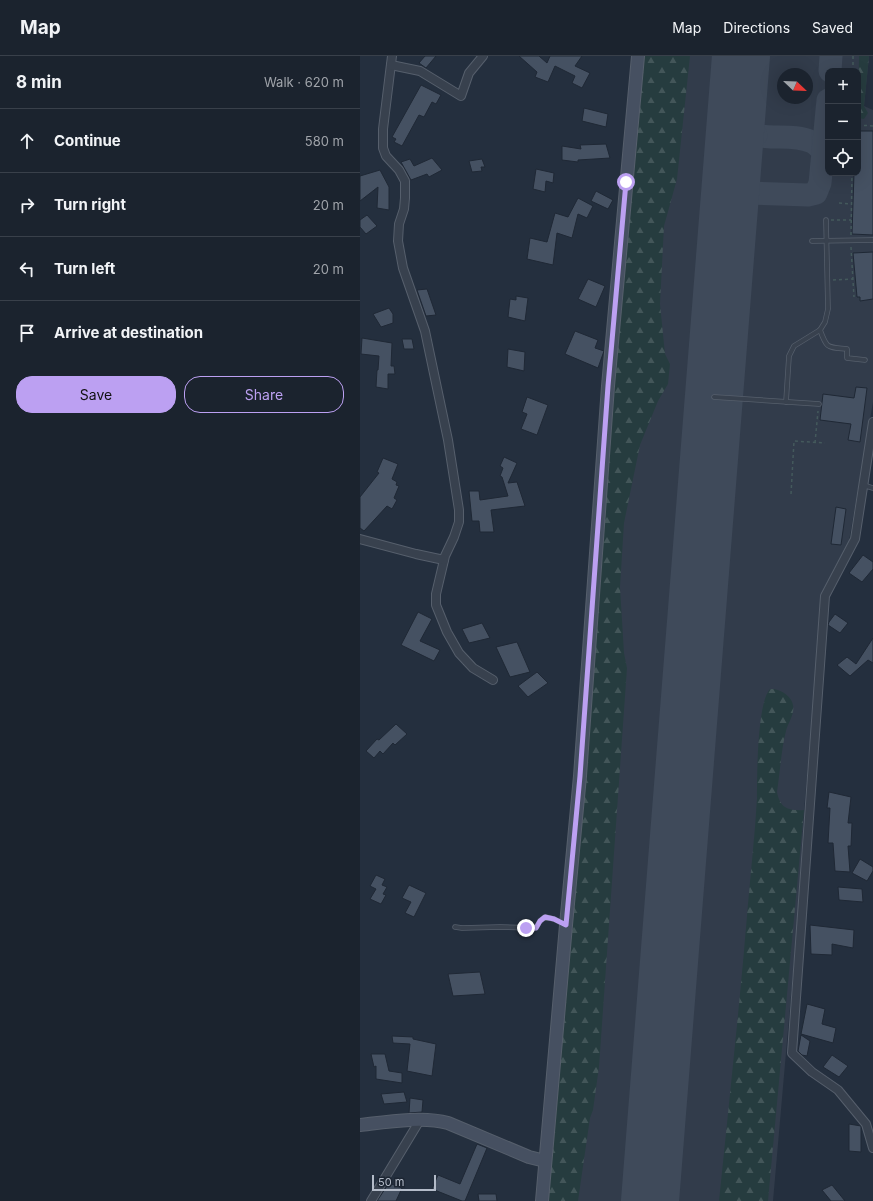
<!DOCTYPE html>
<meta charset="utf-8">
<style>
body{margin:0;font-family:Inter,sans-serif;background:#242b36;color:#f1f3f6}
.controls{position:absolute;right:12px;top:12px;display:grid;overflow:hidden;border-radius:8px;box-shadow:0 4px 16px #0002}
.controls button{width:36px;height:36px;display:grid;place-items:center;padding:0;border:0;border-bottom:1px solid #39404a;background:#1b232e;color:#f1f3f6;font:20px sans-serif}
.compass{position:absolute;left:417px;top:12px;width:36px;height:36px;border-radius:50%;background:#1b232e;box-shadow:0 4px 16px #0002;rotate:113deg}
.scale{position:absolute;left:12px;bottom:10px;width:64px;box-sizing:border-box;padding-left:4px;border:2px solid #b4bcc9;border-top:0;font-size:11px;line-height:14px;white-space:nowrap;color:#b4bcc9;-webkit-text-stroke:3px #1d2633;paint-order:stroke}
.stop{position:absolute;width:12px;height:12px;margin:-9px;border:3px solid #bca0f2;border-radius:50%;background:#fff}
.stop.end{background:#bca0f2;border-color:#fff;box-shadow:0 1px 4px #0008}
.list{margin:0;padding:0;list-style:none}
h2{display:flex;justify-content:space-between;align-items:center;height:52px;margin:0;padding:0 16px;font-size:17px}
h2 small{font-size:13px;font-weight:400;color:#a0a4aa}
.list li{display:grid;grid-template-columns:26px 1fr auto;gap:12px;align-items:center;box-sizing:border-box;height:64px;padding:0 16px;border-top:1px solid #39404a}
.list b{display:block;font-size:15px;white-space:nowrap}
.list em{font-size:13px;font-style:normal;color:#a0a4aa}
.actions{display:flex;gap:8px;padding:12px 16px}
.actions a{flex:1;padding:9px 0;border:1px solid #bca0f2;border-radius:16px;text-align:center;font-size:14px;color:#bca0f2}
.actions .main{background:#bca0f2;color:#111}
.icon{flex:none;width:22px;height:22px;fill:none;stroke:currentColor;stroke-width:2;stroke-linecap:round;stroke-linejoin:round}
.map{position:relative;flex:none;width:513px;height:1145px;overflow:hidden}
header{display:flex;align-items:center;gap:24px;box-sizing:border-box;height:56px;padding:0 20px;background:#1b232e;border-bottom:1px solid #39404a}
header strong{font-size:19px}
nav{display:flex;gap:22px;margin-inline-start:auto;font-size:14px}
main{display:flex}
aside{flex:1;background:#1b232e}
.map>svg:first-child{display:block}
</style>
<header>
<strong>Map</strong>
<nav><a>Map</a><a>Directions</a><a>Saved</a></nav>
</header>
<main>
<aside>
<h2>8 min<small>Walk · 620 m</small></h2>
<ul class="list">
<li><svg class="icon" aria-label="ahead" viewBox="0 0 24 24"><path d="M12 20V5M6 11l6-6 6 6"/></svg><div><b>Continue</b></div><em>580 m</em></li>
<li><svg class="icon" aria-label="right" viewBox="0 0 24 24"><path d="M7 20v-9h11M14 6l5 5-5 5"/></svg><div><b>Turn right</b></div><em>20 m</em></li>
<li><svg class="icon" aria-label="left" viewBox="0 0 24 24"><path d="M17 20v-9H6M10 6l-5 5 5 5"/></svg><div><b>Turn left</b></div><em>20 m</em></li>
<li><svg class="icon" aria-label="arrive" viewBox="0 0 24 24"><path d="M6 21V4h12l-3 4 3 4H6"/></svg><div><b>Arrive at destination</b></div></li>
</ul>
<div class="actions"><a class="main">Save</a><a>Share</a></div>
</aside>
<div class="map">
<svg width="513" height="1145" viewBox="0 0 513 1145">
<defs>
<pattern id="forest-firs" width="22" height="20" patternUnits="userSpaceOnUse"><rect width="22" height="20" fill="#263c3f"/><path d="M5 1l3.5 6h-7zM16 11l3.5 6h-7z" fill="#435659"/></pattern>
</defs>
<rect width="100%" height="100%" fill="#242f3e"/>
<path fill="#323c4b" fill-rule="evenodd" d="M279,0H509L504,50L513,54V346L489,485L463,539L444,754L437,871L413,1145H188ZM468,15H498V117H468ZM423,18H447V42H423Z"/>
<g fill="url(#forest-firs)">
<path d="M279,0H330L317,123L304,170L300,248L305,298L310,308L308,328L298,345L280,389L264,467L260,531L264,597L267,612L239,1011L233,1054L230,1062L218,1145H188Z"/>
<path d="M499,0H509L504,50L508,57L504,63L498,62Z"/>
<path d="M410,633C419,632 432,640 433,649C435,658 428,667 426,675C421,695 420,717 417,736C420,752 428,755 444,754L408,1145H359C369,1046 380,947 388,848C391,813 395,777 397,742C397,721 397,647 410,633Z"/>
</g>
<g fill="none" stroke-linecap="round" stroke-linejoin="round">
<g stroke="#3f4a5a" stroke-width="23">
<path d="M470,15L471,0"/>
<path d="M376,60C390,94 425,73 452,86C456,88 460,92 463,96"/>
<path d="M372,109C376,94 378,82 396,79"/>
<path d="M368,160C372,147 377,140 390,137L448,139L456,137L460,127L468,44"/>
</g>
<path stroke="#3f4a5a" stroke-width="58" d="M290,1145L381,0"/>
</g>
<g fill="#455162" stroke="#1f2835">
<path d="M65,0H76L66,12L59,7Z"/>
<path d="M159,0H179L187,7L190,0H222L215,10L230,17L222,32L212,27L215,20L195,10L188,26L175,21L177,16Z"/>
<path d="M61,29L81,39L76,48L72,46L64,61L59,59L42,90L34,86L36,83L32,81Z"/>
<path d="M224,52L248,58L246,71L222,65Z"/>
<path d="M498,75H513V179L492,178L494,117H498Z"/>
<path d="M246,88L250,102L218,104V106L202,104V90L221,93L220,89Z"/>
<path d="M72,102L82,114L69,121L67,118L51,124L41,106L50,103L54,110Z"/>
<path d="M122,103L125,111H121L122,115L112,116L109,105Z"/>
<path d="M176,113L194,117L193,127L186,125L185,136L173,133Z"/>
<path d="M20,114L29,131V154L17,152L18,131L0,145V120Z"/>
<path d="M236,135L253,144L248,153L231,145Z"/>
<path d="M218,142L233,150L227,162L218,158L212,182L197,177L193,209L167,203L170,182L187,186L195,157L208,161Z"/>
<path d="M7,159L17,170L6,178L0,171V164Z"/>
<path d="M513,196V243L500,245V241H497L493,197Z"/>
<path d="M228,223L245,230L236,251L218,243Z"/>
<path d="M67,233L76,259L66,260L57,234Z"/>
<path d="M156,240L168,242L165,265L148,261L150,243L156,244Z"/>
<path d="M29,252L33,258V267L21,271L13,258Z"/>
<path d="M215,275L238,284L235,292L244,295L238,312L205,298Z"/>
<path d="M2,282L32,287L31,310H34L35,318H28V333L16,331L17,314H18L19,300L1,298Z"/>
<path d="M42,283H52L54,293H44Z"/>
<path d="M148,293L165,296L164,315L147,311Z"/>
<path d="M496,331L507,332L500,386L488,384L491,368L460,364L463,338L494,342Z"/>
<path d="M167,341L188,349L177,379L161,373L167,358L162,356Z"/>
<path d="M144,401L157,407L148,427L157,426L165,450L131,454L134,476H120L119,465H112L109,435H119L120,444L148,440L142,421L140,420L143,412L140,410Z"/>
<path d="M23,402L38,408L32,423L37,426L36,429L39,430L34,442L37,444L32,453L27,450L4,475L0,472V441L19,417L17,416Z"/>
<path d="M476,451L486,453L481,489L471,488Z"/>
<path d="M503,499L513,506V513L502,526L489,517Z"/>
<path d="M58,556L72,563L60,585L80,594L74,605L41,589Z"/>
<path d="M475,558L488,567L480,577L468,569L469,566Z"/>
<path d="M122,567L130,582L109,587L102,573Z"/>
<path d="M513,582V607L508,604L490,620L477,609L487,601L496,608Z"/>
<path d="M157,586L170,616L150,621L136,591Z"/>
<path d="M177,616L188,627L168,641L158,630Z"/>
<path d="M36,668L47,678L35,689L33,687L23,698L20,695L14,702L6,695L17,683L19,684Z"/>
<path d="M469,736L491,741L488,767H492L491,790H488L490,816L475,815L473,787H468L470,752H467Z"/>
<path d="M500,803L513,811V815L507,825L492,817Z"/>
<path d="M16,819L25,823L22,829L27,831L23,838L26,839L21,848L10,843L16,833L10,830Z"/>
<path d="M49,829L66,837L54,861L45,857L51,846L42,842Z"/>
<path d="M478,831L502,833L503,846L479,844Z"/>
<path d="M450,869L494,874L493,892L472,888V899L451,898Z"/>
<path d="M120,916L125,938L93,940L88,918Z"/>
<path d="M447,948L465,953L462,968L476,972L473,987L441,978Z"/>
<path d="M441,979L450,985L447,1000L442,999L438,995Z"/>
<path d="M32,980L53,981V983L76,988L72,1020L47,1015L50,988L33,987Z"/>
<path d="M11,998H25L29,1015L42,1017V1027L16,1023V1010L14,1011Z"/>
<path d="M472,999L488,1010L479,1021L463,1011Z"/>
<path d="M44,1036L47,1046L24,1048L21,1038Z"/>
<path d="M50,1042L63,1044L62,1056L49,1057Z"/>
<path d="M489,1068L501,1070V1096L489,1095Z"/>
<path d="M117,1088L127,1092L105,1145H102L72,1133L78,1119L100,1128Z"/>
<path d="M29,1127L42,1132L36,1145H17Z"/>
<path d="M472,1129L485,1145H471L462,1134Z"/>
<path d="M118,1138H136L137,1145H119Z"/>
</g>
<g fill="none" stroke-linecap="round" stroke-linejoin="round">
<defs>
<g id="lane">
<path d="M452,185L513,184"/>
<path d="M460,274C467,293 467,291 487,293V302L505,304"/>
<path d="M354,341L459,348"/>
<path d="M426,346L429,300L434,290L460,274L465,266L468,253L466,164"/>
<path d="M503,429L513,432"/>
<path d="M95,871L102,872L140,871L176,872L180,865L185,861L194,863L204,868"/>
</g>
<g id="street">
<path d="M32,0L23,73V92L26,100L39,114L45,125V142L44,153L39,168L38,185L43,212L65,275L88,384L99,454V466L94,481L85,500L76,538V549L87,576L99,597L113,612L133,624"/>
<path d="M31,9L60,15L101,40L109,17L123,0"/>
<path d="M513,366L495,483L465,540L432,997L452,1016L478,1034L506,1068L513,1092"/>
<path d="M0,483L56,498L84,504"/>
<path d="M11,1145L60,1064"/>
</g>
<g id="secondary">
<path d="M0,1069C26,1066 63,1060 88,1067L169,1101L185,1105"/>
<path d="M182,1145L206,869L220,720L248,330L278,0"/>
</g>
</defs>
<use href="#lane" stroke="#565f6c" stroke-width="5.5"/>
<use href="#street" stroke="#565f6c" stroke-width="10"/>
<use href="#secondary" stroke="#565f6c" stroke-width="14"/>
<g stroke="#44595c" stroke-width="1.5" stroke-dasharray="3 3" stroke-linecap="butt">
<path d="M493,15V0"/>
<path d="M498,69L513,70"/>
<path d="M479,147L491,148"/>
<path d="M471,164H491"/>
<path d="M491,179L492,117"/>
<path d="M491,191L494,241"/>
<path d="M473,224L493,223"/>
<path d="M455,387L458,355"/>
<path d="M431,438L434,385L465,387"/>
</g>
<use href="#lane" stroke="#38414e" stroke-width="4"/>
<use href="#street" stroke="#38414e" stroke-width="8"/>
<use href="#secondary" stroke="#465061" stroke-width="12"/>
</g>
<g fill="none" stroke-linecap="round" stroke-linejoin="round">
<path stroke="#bca0f2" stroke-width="5" d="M166,872H176L180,865L185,861L194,863L206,869L220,720L248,330L266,126"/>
</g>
</svg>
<div class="controls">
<button>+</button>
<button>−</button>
<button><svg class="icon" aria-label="locate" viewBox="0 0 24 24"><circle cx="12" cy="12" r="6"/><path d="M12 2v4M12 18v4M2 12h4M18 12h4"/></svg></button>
</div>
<svg class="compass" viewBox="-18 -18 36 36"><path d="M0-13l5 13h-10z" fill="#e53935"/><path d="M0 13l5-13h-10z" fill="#a0a4aa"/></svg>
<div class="scale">50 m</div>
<div class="stop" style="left:266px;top:126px"></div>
<div class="stop end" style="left:166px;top:872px"></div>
</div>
</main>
